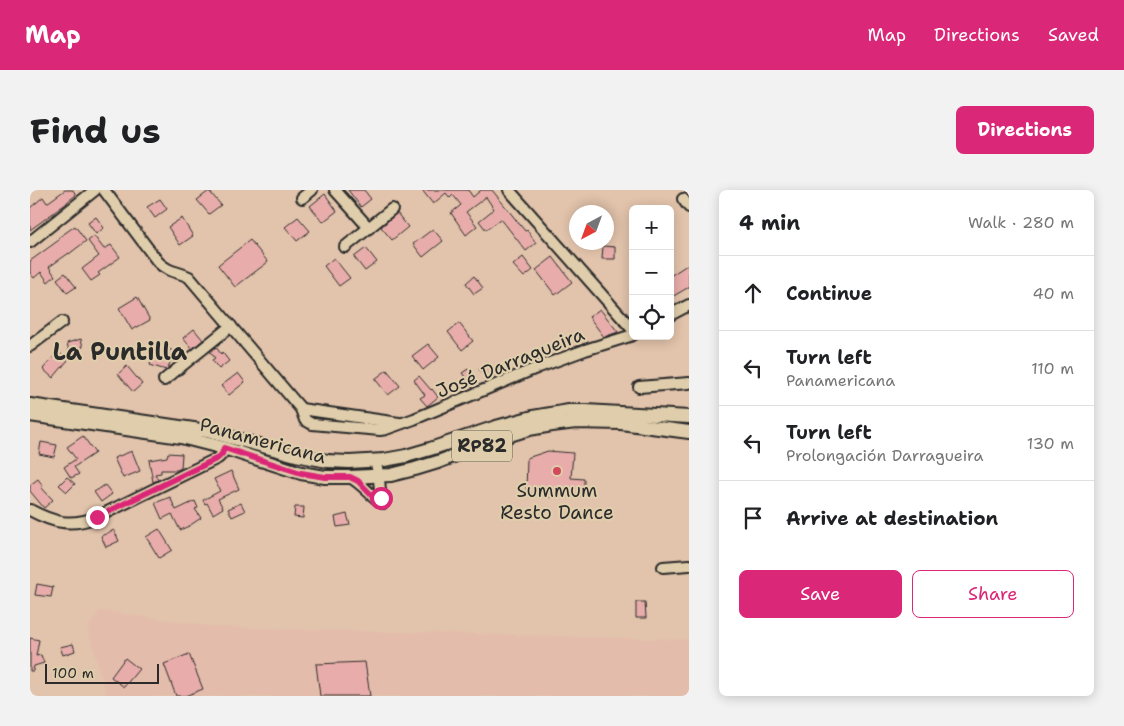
<!DOCTYPE html>
<meta charset="utf-8">
<style>
body{margin:0;font-family:"Shantell Sans",sans-serif;background:#f2f2f2;color:#202124}
.controls{position:absolute;right:15px;top:15px;display:grid;overflow:hidden;border-radius:8px;box-shadow:0 2px 12px #0003}
.controls button{width:45px;height:45px;display:grid;place-items:center;padding:0;border:0;border-bottom:1px solid #e0e0e0;background:#fff;color:#202124;font:25px sans-serif}
.compass{position:absolute;left:539px;top:15px;width:45px;height:45px;border-radius:50%;background:#fff;box-shadow:0 2px 12px #0003;rotate:221deg}
.scale{position:absolute;left:15px;bottom:12px;width:114px;box-sizing:border-box;padding-left:5px;border:2px solid #2b2b2b;border-top:0;font-size:14px;line-height:18px;white-space:nowrap;color:#2b2b2b;-webkit-text-stroke:4px #dfcdab;paint-order:stroke}
.stop{position:absolute;width:15px;height:15px;margin:-11px;border:4px solid #db2777;border-radius:50%;background:#fff}
.stop.end{background:#db2777;border-color:#fff;box-shadow:0 1px 5px #0008}
.list{margin:0;padding:0;list-style:none}
h2{display:flex;justify-content:space-between;align-items:center;height:65px;margin:0;padding:0 20px;font-size:21px}
h2 small{font-size:16px;font-weight:400;color:#757577}
.list li{display:grid;grid-template-columns:32px 1fr auto;gap:15px;align-items:center;box-sizing:border-box;height:75px;padding:0 20px;border-top:1px solid #e0e0e0}
.list b{display:block;font-size:19px;white-space:nowrap}
.list p{margin:0;font-size:16px;white-space:nowrap;color:#757577}
.list em{font-size:16px;font-style:normal;color:#757577}
.actions{display:flex;gap:10px;padding:15px 20px}
.actions a{flex:1;padding:11px 0;border:1px solid #db2777;border-radius:8px;text-align:center;font-size:18px;color:#db2777}
.actions .main{background:#db2777;color:#fff}
.icon{flex:none;width:28px;height:28px;fill:none;stroke:currentColor;stroke-width:2;stroke-linecap:round;stroke-linejoin:round}
.map{position:relative;flex:none;width:659px;height:506px;overflow:hidden;border-radius:8px}
header{display:flex;align-items:center;gap:30px;box-sizing:border-box;height:70px;padding:0 25px;background:#db2777;color:#fff}
header strong{font-size:24px}
nav{display:flex;gap:28px;margin-inline-start:auto;font-size:18px}
.intro{display:flex;align-items:center;justify-content:space-between;box-sizing:border-box;height:120px;padding:0 30px}
h1{margin:0;font-size:35px}
.button{padding:12px 22px;border-radius:8px;background:#db2777;color:#fff;font-size:18px;font-weight:700}
main{display:flex;gap:30px;padding:0 30px}
aside{flex:1;background:#fff;border-radius:8px;box-shadow:0 2px 12px #0003}
.map>svg:first-child{display:block}
</style>
<header>
<strong>Map</strong>
<nav><a>Map</a><a>Directions</a><a>Saved</a></nav>
</header>
<div class="intro"><h1>Find us</h1><a class="button">Directions</a></div>
<main>
<div class="map">
<svg width="659" height="506" viewBox="0 0 659 506">
<rect width="100%" height="100%" fill="#e2c3ab"/>
<filter id="ink" filterUnits="userSpaceOnUse"><feTurbulence type="fractalNoise" baseFrequency=".02" numOctaves="2"/><feDisplacementMap in="SourceGraphic" scale="10" xChannelSelector="R" yChannelSelector="G"/><feConvolveMatrix kernelMatrix="1 2 1 2 8 2 1 2 1" color-interpolation-filters="sRGB"/></filter>
<g filter="url(#ink)">
<path fill="#e4bcab" d="M72,421L185,437L659,450V506H77L58,439L59,436L69,422Z"/>
<g fill="#e8adaa" stroke="#2b2b2b">
<path d="M35,0H43L46,5L37,12V13L0,40V18L13,7L17,13Z"/>
<path d="M318,0H334L341,9L331,17Z"/>
<path d="M392,0H438L443,7L451,0H462L495,41L497,40L506,53L496,61L471,29L456,40L449,31L464,19L456,7L436,22L447,36L436,45L421,23L431,15L423,5L420,8L416,3L403,14Z"/>
<path d="M179,1L191,15L179,24L167,10Z"/>
<path d="M295,4L307,21L293,32L280,16Z"/>
<path d="M130,9L137,19L125,28L117,17Z"/>
<path d="M367,23L378,37L362,50L351,37Z"/>
<path d="M66,27L74,38L66,44L58,33Z"/>
<path d="M268,27L280,41L267,51L255,37Z"/>
<path d="M152,28L163,46L150,55L138,37Z"/>
<path d="M45,36L56,51L39,64V63L19,77L25,86L18,92L11,82L4,88L0,83V71L29,50L28,48Z"/>
<path d="M403,39L413,51L393,67L383,54Z"/>
<path d="M64,46L74,59L81,55L90,67L68,83L70,85L61,91L52,79L69,66L58,51Z"/>
<path d="M220,50L238,72L205,97L188,75Z"/>
<path d="M573,56L585,57V69H572Z"/>
<path d="M336,58L347,72L335,81L324,67Z"/>
<path d="M493,67L503,80L494,87L483,75Z"/>
<path d="M523,67L542,92L525,105L506,80Z"/>
<path d="M304,68L320,88L309,96L294,76Z"/>
<path d="M657,75L659,79V97L640,108V86Z"/>
<path d="M35,83L46,97L37,103L27,89Z"/>
<path d="M444,86L453,98L444,104L436,93Z"/>
<path d="M107,107L120,130L102,140L89,118Z"/>
<path d="M570,119L588,142L574,147L559,127Z"/>
<path d="M429,133L443,151L432,160L418,142Z"/>
<path d="M164,139L173,150L162,159L153,148Z"/>
<path d="M51,149L53,157L39,161L37,153Z"/>
<path d="M398,154L409,167L393,180L382,166Z"/>
<path d="M126,155L144,161L138,178L136,180L120,175Z"/>
<path d="M186,157L191,164L192,162L199,171L189,179L182,170L185,168L180,162Z"/>
<path d="M28,162L38,170L23,188L13,179Z"/>
<path d="M458,173L466,184L457,190L449,179Z"/>
<path d="M97,176L112,194L103,202L88,184Z"/>
<path d="M438,179L446,188L440,193L432,183Z"/>
<path d="M357,180L370,196L358,205L345,189Z"/>
<path d="M208,183L215,192L199,205L191,196Z"/>
<path d="M389,186L401,200L402,199L408,207L397,216L390,208L395,205L384,190Z"/>
<path d="M53,246L65,263L44,277L49,284L41,288L34,277L46,269L37,257Z"/>
<path d="M11,252L27,255L24,267L9,264Z"/>
<path d="M102,261L110,281L93,288L84,268Z"/>
<path d="M518,261L543,263L541,288L554,289V306L516,307L496,302L497,268Z"/>
<path d="M138,263L152,264L151,278L147,280H131V283L125,284L128,290L123,292L119,270L137,267Z"/>
<path d="M201,281L209,299L188,309L193,318L183,324L177,313L175,314L173,310L190,301L184,289Z"/>
<path d="M37,287L45,294L37,302L29,295Z"/>
<path d="M8,289L13,296L11,297L23,310L14,318L0,301V295Z"/>
<path d="M75,295L82,304L71,312L64,302Z"/>
<path d="M140,307L146,320L165,311L168,318L165,319L171,328L159,336L150,340L142,324L132,329L125,313Z"/>
<path d="M211,313L215,321L202,327L198,319Z"/>
<path d="M265,317H274L273,328L264,327Z"/>
<path d="M317,324L320,335L307,337L305,327Z"/>
<path d="M129,339L142,360L129,368L116,347Z"/>
<path d="M84,340L89,351L76,357L71,346Z"/>
<path d="M7,394L23,397L21,407L5,405Z"/>
<path d="M606,412H615L616,428H606Z"/>
<path d="M0,448L9,450L6,466L11,465L14,473L4,476L3,481H0Z"/>
<path d="M43,454L45,461L33,465L30,457Z"/>
<path d="M159,464L173,499L155,506H146L134,474Z"/>
<path d="M95,468L109,479L94,497L81,487Z"/>
<path d="M335,472L340,506H290L286,474Z"/>
</g>
<g fill="none" stroke-linecap="round" stroke-linejoin="round">
<defs>
<g id="minor">
<path d="M74,0L128,72C139,83 147,81 159,87L271,219L275,230L282,234L350,240L356,239L384,229L509,177L555,160L603,145"/>
<path d="M305,0L339,38"/>
<path d="M479,0L603,140"/>
<path d="M272,8L282,0"/>
<path d="M653,9L659,17"/>
<path d="M0,52L65,0"/>
<path d="M315,57L362,19"/>
<path d="M640,125L659,115"/>
<path d="M0,156L32,132"/>
<path d="M134,190L201,136"/>
<path d="M609,197L659,193"/>
<path d="M271,219L369,233"/>
<path d="M344,270C352,285 347,298 353,313"/>
<path d="M320,287C333,294 340,306 353,313"/>
<path d="M0,320C24,333 41,337 67,327L188,268L192,264L194,258"/>
<path d="M633,377L659,375"/>
</g>
<g id="major">
<path d="M0,215L177,241L266,265L298,271L319,272L354,270L376,266L400,259L466,237L503,227L539,221H556L659,227"/>
<path d="M0,225L151,247L194,258L271,283L295,287H320L361,285L385,279L408,272L473,247L499,239L522,235L546,232L591,233L659,242"/>
</g>
</defs>
<use href="#minor" stroke="#2b2b2b" stroke-width="14"/>
<use href="#major" stroke="#2b2b2b" stroke-width="16"/>
<use href="#minor" stroke="#dfcdab" stroke-width="10"/>
<use href="#major" stroke="#dfcdab" stroke-width="12"/>
</g>
</g>
<g fill="none" stroke-linecap="round" stroke-linejoin="round" filter="url(#ink)">
<path stroke="#db2777" stroke-width="6" d="M67,327L188,268L192,264L194,258L271,283L295,287H320L328,291L346,310L353,313L351,308"/>
</g>
<circle fill="#d1495b" stroke="#dfcdab" stroke-width="2" cx="527" cy="281" r="5"/>
<g text-anchor="middle" stroke-width="4.5" stroke-linejoin="round" paint-order="stroke">
<rect fill="#dfcdab" stroke="#615c51" stroke-width="1" x="422" y="240.5" width="60" height="31" rx="4"/>
<g font-size="18" font-weight="bold" fill="#2b2b2b">
<text x="452" y="262">RP82</text>
</g>
<g font-size="19" fill="#2b2b2b" stroke="#dfcdab">
<text transform="translate(480 172) rotate(-22)" y="7">José Darragueira</text>
<text transform="translate(233 250) rotate(15)" y="7">Panamericana</text>
</g>
<g font-size="19" fill="#2b2b2b" stroke="#dfcdab">
<text x="527" y="307">Summum<tspan x="527" dy="22">Resto Dance</tspan></text>
</g>
<g font-size="24" font-weight="bold" fill="#2b2b2b" stroke="#dfcdab">
<text x="90" y="170">La Puntilla</text>
</g>
</g>
</svg>
<div class="controls">
<button>+</button>
<button>−</button>
<button><svg class="icon" aria-label="locate" viewBox="0 0 24 24"><circle cx="12" cy="12" r="6"/><path d="M12 2v4M12 18v4M2 12h4M18 12h4"/></svg></button>
</div>
<svg class="compass" viewBox="-18 -18 36 36"><path d="M0-13l5 13h-10z" fill="#e53935"/><path d="M0 13l5-13h-10z" fill="#757577"/></svg>
<div class="scale">100 m</div>
<div class="stop" style="left:351px;top:308px"></div>
<div class="stop end" style="left:67px;top:327px"></div>
</div>
<aside>
<h2>4 min<small>Walk · 280 m</small></h2>
<ul class="list">
<li><svg class="icon" aria-label="ahead" viewBox="0 0 24 24"><path d="M12 20V5M6 11l6-6 6 6"/></svg><div><b>Continue</b></div><em>40 m</em></li>
<li><svg class="icon" aria-label="left" viewBox="0 0 24 24"><path d="M17 20v-9H6M10 6l-5 5 5 5"/></svg><div><b>Turn left</b><p>Panamericana</p></div><em>110 m</em></li>
<li><svg class="icon" aria-label="left" viewBox="0 0 24 24"><path d="M17 20v-9H6M10 6l-5 5 5 5"/></svg><div><b>Turn left</b><p>Prolongación Darragueira</p></div><em>130 m</em></li>
<li><svg class="icon" aria-label="arrive" viewBox="0 0 24 24"><path d="M6 21V4h12l-3 4 3 4H6"/></svg><div><b>Arrive at destination</b></div></li>
</ul>
<div class="actions"><a class="main">Save</a><a>Share</a></div>
</aside>
</main>
